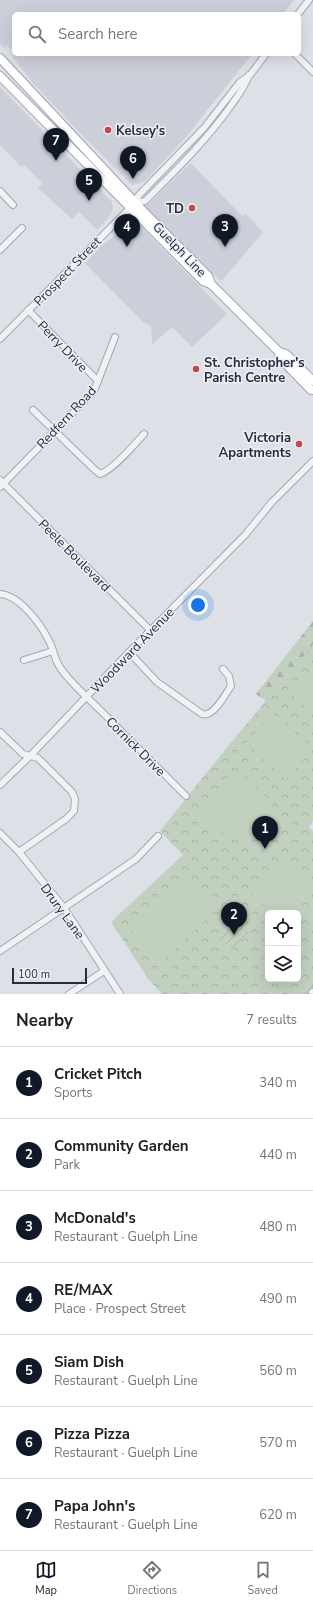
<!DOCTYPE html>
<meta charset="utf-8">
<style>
body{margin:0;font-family:"Nunito Sans",sans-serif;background:#f6f6f6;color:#202124}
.controls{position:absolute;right:12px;bottom:12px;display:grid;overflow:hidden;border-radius:6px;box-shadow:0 4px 16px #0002}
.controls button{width:36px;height:36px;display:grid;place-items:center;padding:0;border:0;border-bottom:1px solid #e0e0e0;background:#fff;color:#202124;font:20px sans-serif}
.scale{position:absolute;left:12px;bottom:10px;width:75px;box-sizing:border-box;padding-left:4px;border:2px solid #272d3d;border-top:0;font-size:11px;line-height:14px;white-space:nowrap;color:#272d3d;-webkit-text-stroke:3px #edeff4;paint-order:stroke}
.you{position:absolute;left:198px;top:605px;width:14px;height:14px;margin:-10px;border:3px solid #fff;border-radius:50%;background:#1a73e8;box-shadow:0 0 0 6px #1a73e833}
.badge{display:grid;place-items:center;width:26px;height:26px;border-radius:50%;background:#111827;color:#fff;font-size:13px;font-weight:700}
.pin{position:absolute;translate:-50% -33px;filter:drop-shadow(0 1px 2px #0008)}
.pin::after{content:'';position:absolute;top:21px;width:14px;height:12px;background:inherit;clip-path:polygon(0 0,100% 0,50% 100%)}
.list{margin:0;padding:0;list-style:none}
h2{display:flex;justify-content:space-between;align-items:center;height:52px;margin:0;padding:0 16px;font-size:17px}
h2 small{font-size:13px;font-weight:400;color:#757577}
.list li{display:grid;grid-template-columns:26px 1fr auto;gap:12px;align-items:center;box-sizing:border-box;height:72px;padding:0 16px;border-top:1px solid #e0e0e0}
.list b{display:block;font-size:15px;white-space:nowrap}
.list p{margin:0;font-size:13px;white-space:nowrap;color:#757577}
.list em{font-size:13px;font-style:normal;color:#757577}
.icon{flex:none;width:22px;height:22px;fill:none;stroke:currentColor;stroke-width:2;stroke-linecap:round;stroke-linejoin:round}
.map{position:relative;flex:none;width:313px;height:994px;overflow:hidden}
.search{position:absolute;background:#fff;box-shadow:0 4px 16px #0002;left:12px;right:12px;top:12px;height:44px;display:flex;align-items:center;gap:10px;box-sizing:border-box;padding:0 14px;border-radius:6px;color:#757577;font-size:15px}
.sheet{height:556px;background:#fff}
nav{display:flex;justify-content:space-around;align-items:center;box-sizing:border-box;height:56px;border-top:1px solid #e0e0e0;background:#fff;font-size:11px;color:#757577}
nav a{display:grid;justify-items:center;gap:2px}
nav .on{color:#111827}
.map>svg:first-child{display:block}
</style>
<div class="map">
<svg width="313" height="994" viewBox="0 0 313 994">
<defs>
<pattern id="forest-firs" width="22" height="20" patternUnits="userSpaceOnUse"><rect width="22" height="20" fill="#c1d0bf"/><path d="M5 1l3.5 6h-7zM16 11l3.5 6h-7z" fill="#a6b3a5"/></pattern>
<pattern id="park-crowns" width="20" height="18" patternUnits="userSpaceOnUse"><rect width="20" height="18" fill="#c1d0bf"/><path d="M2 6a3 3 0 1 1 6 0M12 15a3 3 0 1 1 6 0" fill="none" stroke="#a6b3a5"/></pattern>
<pattern id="garden-furrows" width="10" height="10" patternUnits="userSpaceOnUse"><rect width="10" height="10" fill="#c1d0bf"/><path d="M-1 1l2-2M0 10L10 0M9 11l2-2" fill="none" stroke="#a6b3a5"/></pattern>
</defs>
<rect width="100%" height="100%" fill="#dde0e7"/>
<g fill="#cccfd9">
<path d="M0,0H294L283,14H14V53L7,45L4,48L0,43Z"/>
<path d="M15,54H252L185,138L145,181L137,184L132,185L84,137L31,81L12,56Z"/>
<path d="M0,87L112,202L113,208L111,214L97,230L79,212L72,219L38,188L42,183L25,165L21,167L0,145Z"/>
<path d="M191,163L242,216L246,214L263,232L221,282L145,207Z"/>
<path d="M130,224H138L227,314L192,347L172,327L152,344L151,326L143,322L85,263L100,247Z"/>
</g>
<path fill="url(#forest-firs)" d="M313,621V645L302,661L268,702L256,694Z"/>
<path fill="url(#park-crowns)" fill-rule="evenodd" d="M313,645V821L309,827L313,831V994H162L149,980L111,922L183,855L160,831L228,746ZM268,913H298V979H268Z"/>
<path fill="url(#garden-furrows)" d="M236,920L249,932L232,950L219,938Z"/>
<g fill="#c1d0bf">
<path d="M313,668V712L291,694Z"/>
<path d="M273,713L313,748L286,779L246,743Z"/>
<path d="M232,772C250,775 264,795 275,809C270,817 263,829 254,832C241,837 213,833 202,825C199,822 196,819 193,816Z"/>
<path d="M259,840L273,855L270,857L257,842Z"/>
<path d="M277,867C292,867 302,869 313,879V890L290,913H273L248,890C257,879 265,873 277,867Z"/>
<path d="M181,876L215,911L162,962L128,927Z"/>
<path d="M313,903V918L305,911Z"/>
</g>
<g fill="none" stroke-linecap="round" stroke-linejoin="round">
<defs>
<g id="minor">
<path d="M298,14L309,0"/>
<path d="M295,54L313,72"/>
<path d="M0,191L13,205"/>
<path d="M135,203L145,201C175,171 205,142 230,107C237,97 245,87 249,75"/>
<path d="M0,250L22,228"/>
<path d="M28,310L98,381"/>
<path d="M0,339L130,208L139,195L204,128L240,82L250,75L266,54"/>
<path d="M33,410L94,469L100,474C112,471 135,444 144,434"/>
<path d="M0,480L151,631"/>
<path d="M0,487L94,391L115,337"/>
<path d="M0,594C19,595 41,624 49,641C53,648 54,656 58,664C66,679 87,697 99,709C128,738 157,767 186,796"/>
<path d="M129,652L157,682L202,714C213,718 225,695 231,686L229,676L223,669"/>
<path d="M24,660L53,651"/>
<path d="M0,732L23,754L38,758L72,792L75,799L74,811L66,819L19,852"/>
<path d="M0,785L30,756L129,652L245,535L272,502L313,461"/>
<path d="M0,833L19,852L64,908L120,994"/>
<path d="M0,951L136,859L158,836"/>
<path d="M312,992L313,993"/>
<path d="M69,994L104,971"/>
</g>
<g id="major">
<path d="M0,58L143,211L208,276L211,284"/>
<path d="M0,76L203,281L211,284L279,352L286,354L313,381"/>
<path d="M279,352L280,358L311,390H313"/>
</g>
</defs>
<use href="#minor" stroke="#a3a7b1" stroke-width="8"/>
<use href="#major" stroke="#9da3b2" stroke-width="10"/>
<use href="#minor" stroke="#f0f1f5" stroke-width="6"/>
<use href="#major" stroke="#fff" stroke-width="8"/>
</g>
<g fill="#c9454c" stroke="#edeff4" stroke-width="1.5">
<circle cx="108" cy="130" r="4"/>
<circle cx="192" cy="208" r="4"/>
<circle cx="196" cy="369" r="4"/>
<circle cx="299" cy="444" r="4"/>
</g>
<g text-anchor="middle" stroke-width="3" stroke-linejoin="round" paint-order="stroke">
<g font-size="13" font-weight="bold" fill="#272d3d" stroke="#edeff4" text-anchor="start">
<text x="116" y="135">Kelsey's</text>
<text x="184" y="213" text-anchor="end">TD</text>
<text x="204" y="367">St. Christopher's<tspan x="204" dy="15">Parish Centre</tspan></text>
<text x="291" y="442" text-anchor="end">Victoria<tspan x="291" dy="15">Apartments</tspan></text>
</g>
<g font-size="13" fill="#272d3d" stroke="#edeff4">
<text transform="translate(180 249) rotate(46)" y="5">Guelph Line</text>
<text transform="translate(67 271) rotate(-46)" y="5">Prospect Street</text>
<text transform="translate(63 346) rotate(46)" y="5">Perry Drive</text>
<text transform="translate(66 417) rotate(-47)" y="5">Redfern Road</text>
<text transform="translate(75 555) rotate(45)" y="5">Peele Boulevard</text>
<text transform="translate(132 650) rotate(-46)" y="5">Woodward Avenue</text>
<text transform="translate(136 746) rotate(45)" y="5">Cornick Drive</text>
<text transform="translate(63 911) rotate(54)" y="5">Drury Lane</text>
</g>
</g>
</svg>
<div class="controls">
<button><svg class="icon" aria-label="locate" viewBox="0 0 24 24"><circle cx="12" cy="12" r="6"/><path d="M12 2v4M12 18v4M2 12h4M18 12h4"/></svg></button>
<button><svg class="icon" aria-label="layers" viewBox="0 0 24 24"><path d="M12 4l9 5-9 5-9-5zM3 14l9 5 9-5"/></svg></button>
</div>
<div class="scale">100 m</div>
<div class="you"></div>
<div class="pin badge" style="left:265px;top:849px">1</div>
<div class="pin badge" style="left:234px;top:935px">2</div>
<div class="pin badge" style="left:225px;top:247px">3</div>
<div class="pin badge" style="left:127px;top:247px">4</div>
<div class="pin badge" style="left:89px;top:201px">5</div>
<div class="pin badge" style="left:133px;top:179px">6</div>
<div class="pin badge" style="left:56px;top:161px">7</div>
<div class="search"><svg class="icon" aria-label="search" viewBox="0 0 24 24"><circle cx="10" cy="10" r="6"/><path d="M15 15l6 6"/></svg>Search here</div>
</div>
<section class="sheet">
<h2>Nearby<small>7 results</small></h2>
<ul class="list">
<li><span class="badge">1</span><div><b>Cricket Pitch</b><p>Sports</p></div><em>340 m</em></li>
<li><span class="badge">2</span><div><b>Community Garden</b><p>Park</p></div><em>440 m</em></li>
<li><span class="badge">3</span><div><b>McDonald's</b><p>Restaurant · Guelph Line</p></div><em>480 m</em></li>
<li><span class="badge">4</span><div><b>RE/MAX</b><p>Place · Prospect Street</p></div><em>490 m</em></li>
<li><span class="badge">5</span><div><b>Siam Dish</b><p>Restaurant · Guelph Line</p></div><em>560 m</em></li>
<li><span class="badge">6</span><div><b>Pizza Pizza</b><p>Restaurant · Guelph Line</p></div><em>570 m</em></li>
<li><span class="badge">7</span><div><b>Papa John's</b><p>Restaurant · Guelph Line</p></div><em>620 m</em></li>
</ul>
</section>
<nav>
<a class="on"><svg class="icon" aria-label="map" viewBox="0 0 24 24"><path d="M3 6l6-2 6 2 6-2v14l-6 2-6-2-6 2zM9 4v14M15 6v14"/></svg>Map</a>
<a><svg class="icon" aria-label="directions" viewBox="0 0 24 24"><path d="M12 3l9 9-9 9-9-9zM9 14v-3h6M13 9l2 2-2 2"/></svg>Directions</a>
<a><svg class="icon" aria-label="saved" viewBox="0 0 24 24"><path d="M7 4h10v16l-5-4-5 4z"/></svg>Saved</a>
</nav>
